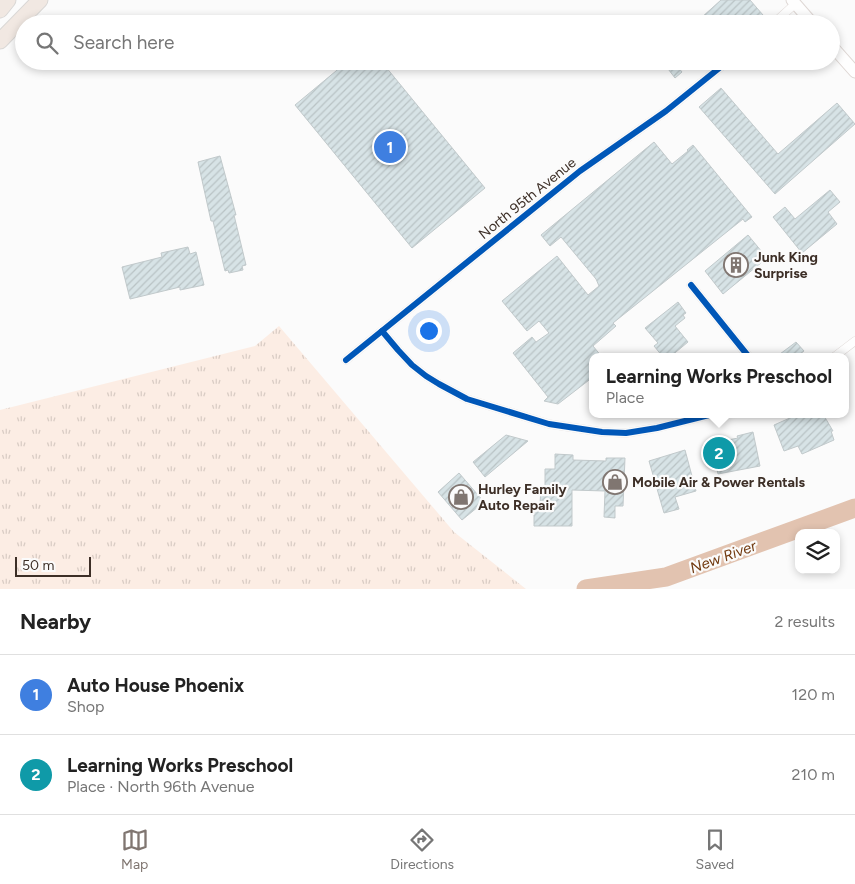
<!DOCTYPE html>
<meta charset="utf-8">
<style>
body{margin:0;font-family:Figtree,sans-serif;background:#f2f2f2;color:#222}
.controls{position:absolute;right:15px;bottom:15px;display:grid;overflow:hidden;border-radius:10px;box-shadow:0 2px 8px #0003}
.controls button{width:45px;height:45px;display:grid;place-items:center;padding:0;border:0;border-bottom:1px solid #e0e0e0;background:#fff;color:#222;font:25px sans-serif}
.scale{position:absolute;left:15px;bottom:12px;width:76px;box-sizing:border-box;padding-left:5px;border:2px solid #3d2f27;border-top:0;font-size:14px;line-height:18px;white-space:nowrap;color:#3d2f27;-webkit-text-stroke:4px #fbfbfb;paint-order:stroke}
.you{position:absolute;left:428px;top:330px;width:18px;height:18px;margin:-12px;border:4px solid #fff;border-radius:50%;background:#1a73e8;box-shadow:0 0 0 8px #1a73e833}
.badge{display:grid;place-items:center;width:32px;height:32px;border-radius:50%;background:#807671;color:#fff;font-size:16px;font-weight:700}
.pin{position:absolute;translate:-50% -50%;border:2px solid #fff;box-shadow:0 1px 5px #0006}
.popup{position:absolute;left:589px;top:353px;width:260px;height:65px;box-sizing:border-box;display:grid;place-content:center;border-radius:10px;background:#fff;filter:drop-shadow(0 1px 4px #0005);font-size:16px;white-space:nowrap;color:#767676}
.popup b{font-size:19px;color:#222}
.popup::after{content:'';position:absolute;left:50%;top:100%;margin-left:-10px;border:10px solid transparent;border-top-color:#fff}
.list{margin:0;padding:0;list-style:none}
h2{display:flex;justify-content:space-between;align-items:center;height:65px;margin:0;padding:0 20px;font-size:21px}
h2 small{font-size:16px;font-weight:400;color:#767676}
.list li{display:grid;grid-template-columns:32px 1fr auto;gap:15px;align-items:center;box-sizing:border-box;height:80px;padding:0 20px;border-top:1px solid #e0e0e0}
.list b{display:block;font-size:19px;white-space:nowrap}
.list p{margin:0;font-size:16px;white-space:nowrap;color:#767676}
.list em{font-size:16px;font-style:normal;color:#767676}
.icon{flex:none;width:28px;height:28px;fill:none;stroke:currentColor;stroke-width:2;stroke-linecap:round;stroke-linejoin:round}
.map{position:relative;flex:none;width:855px;height:589px;overflow:hidden}
.search{position:absolute;background:#fff;box-shadow:0 2px 8px #0003;left:15px;right:15px;top:15px;height:55px;display:flex;align-items:center;gap:12px;box-sizing:border-box;padding:0 18px;border-radius:28px;color:#767676;font-size:19px}
.sheet{height:225px;background:#fff}
nav{display:flex;justify-content:space-around;align-items:center;box-sizing:border-box;height:70px;border-top:1px solid #e0e0e0;background:#fff;font-size:14px;color:#767676}
nav a{display:grid;justify-items:center;gap:2px}
nav .on{color:#807671}
.map>svg:first-child{display:block}
</style>
<div class="map">
<svg width="855" height="589" viewBox="0 0 855 589">
<defs>
<pattern id="grass-tufts" width="24" height="20" patternUnits="userSpaceOnUse" patternTransform="scale(1.25)"><rect width="24" height="20" fill="#fcede4"/><path d="M3 7l-1-3M5 7V3M7 7l1-3M15 17l-1-3M17 17v-4M19 17l1-3" fill="none" stroke="#d9ccc4"/></pattern>
<pattern id="building-hatch" width="6" height="6" patternUnits="userSpaceOnUse" patternTransform="scale(1.25)"><rect width="6" height="6" fill="#d7e3e6"/><path d="M-1 1l2-2M0 6l6-6M5 7l2-2" fill="none" stroke="#b9c3c5"/></pattern>
</defs>
<rect width="100%" height="100%" fill="#fbfbfb"/>
<path fill="url(#grass-tufts)" d="M279,326L454,532L526,589H0V410L255,346Z"/>
<g fill="none" stroke-linecap="round" stroke-linejoin="round">
<path stroke="#e2c3b0" stroke-width="19" d="M586,589L666,577L855,508"/>
</g>
<g fill="url(#building-hatch)" stroke="#c1c9cb">
<path d="M721,0H750L763,15L753,24H708L702,17Z"/>
<path d="M348,61H381L485,188L412,248L295,105Z"/>
<path d="M662,61H673L682,72L675,78Z"/>
<path d="M721,88L778,154L837,103L855,124L775,194L699,107Z"/>
<path d="M654,142L672,164L688,151L687,150L693,145L752,217L745,222L743,219L613,323L616,326L593,346L602,357H593V377L558,404L544,401L548,397L513,353L532,337L536,342L549,333L539,321L527,331L502,301L557,256L588,295L599,286L596,279L561,237L550,246L541,235Z"/>
<path d="M220,156L236,215H234L246,265L242,266L243,270L229,273L228,270L225,271L213,221H211L198,162Z"/>
<path d="M830,190L840,202L828,212L837,224L802,253L773,217L785,207L795,219Z"/>
<path d="M748,235L767,258L723,294L705,271Z"/>
<path d="M188,247L190,254L196,252L204,285L180,290V287L130,299L122,267L162,257L161,253Z"/>
<path d="M678,302L686,313L683,315L685,318L675,326L688,342L670,357H663L654,346L658,343L645,328Z"/>
<path d="M796,342L804,351L796,357H776Z"/>
<path d="M799,414H823L833,431H831L834,440L802,454L798,446L784,451L774,425Z"/>
<path d="M753,432L760,466L718,474L715,460L707,462L703,445L738,438L737,436Z"/>
<path d="M506,435L528,441L485,477L473,462Z"/>
<path d="M685,450L696,491L675,497L679,509L664,513L649,461Z"/>
<path d="M555,454L573,455V460L606,461V458H625L623,506H615V518L604,517L605,491L572,490V526H534V505H540L541,486L545,487V469H555Z"/>
<path d="M459,473L484,502L462,520L438,492Z"/>
</g>
<g fill="none" stroke-linecap="round" stroke-linejoin="round">
<defs>
<g id="street">
<path d="M773,24L795,4"/>
<path d="M691,285L749,357"/>
<path d="M382,331L398,350L412,365L426,376L439,384L467,399L549,424L602,432L626,433L657,428L713,414"/>
<path d="M834,357L855,341"/>
<path d="M346,360L580,171L666,111L728,61"/>
</g>
<g id="secondary">
<path d="M792,0L813,24"/>
<path d="M831,45L855,72"/>
</g>
<g id="highway">
<path d="M0,10L8,0"/>
<path d="M0,41L40,0"/>
</g>
</defs>
<use href="#street" stroke="#ded7d4" stroke-width="9"/>
<use href="#secondary" stroke="#ded7d4" stroke-width="13"/>
<use href="#highway" stroke="#dad8d6" stroke-width="17"/>
<use href="#street" stroke="#fefefe" stroke-width="8"/>
<use href="#secondary" stroke="#fefefe" stroke-width="11"/>
<use href="#highway" stroke="#f1e8e2" stroke-width="15"/>
<defs>
<g id="cycleway">
<path d="M691,285L749,357"/>
<path d="M382,331L398,350L412,365L426,376L439,384L467,399L549,424L602,432L626,433L657,428L713,414"/>
<path d="M346,360L580,171L666,111L728,61"/>
</g>
</defs>
<use href="#cycleway" stroke="#fbfbfb" stroke-width="9"/>
<use href="#cycleway" stroke="#0057b8" stroke-width="6"/>
</g>
<defs>
<symbol id="building-ring" viewBox="-11 -11 22 22"><circle r="9.5" fill="#fbfbfb" stroke="#807671" stroke-width="1.5"/><path d="M-4-6H4V6H1V3H-1V6H-4ZM-2.5-4.3h1.7v1.8h-1.7ZM.8-4.3h1.7v1.8H.8ZM-2.5-1h1.7V.8h-1.7ZM.8-1h1.7V.8H.8Z" fill="#807671"/></symbol>
<symbol id="shop-ring" viewBox="-11 -11 22 22"><circle r="9.5" fill="#fbfbfb" stroke="#807671" stroke-width="1.5"/><path d="M-5-2.5h2.3a2.7 3.5 0 0 1 5.4 0H5L5.5 6h-11ZM-1.5-2.5h3a1.5 2.3 0 0 0-3 0Z" fill="#807671"/></symbol>
</defs>
<g fill-rule="evenodd">
<use href="#building-ring" x="722" y="251" width="28" height="28"/>
<use href="#shop-ring" x="601" y="468" width="28" height="28"/>
<use href="#shop-ring" x="447" y="483" width="28" height="28"/>
</g>
<g text-anchor="middle" stroke-width="4.5" stroke-linejoin="round" paint-order="stroke">
<g font-size="14" fill="#3d2f27" stroke="#fbfbfb">
<text transform="translate(527 198) rotate(-39)" y="5">North 95th Avenue</text>
</g>
<g font-size="14" font-weight="bold" fill="#3d2f27" stroke="#fbfbfb" text-anchor="start">
<text x="754" y="262">Junk King<tspan x="754" dy="16">Surprise</tspan></text>
<text x="632" y="487">Mobile Air &amp; Power Rentals</text>
<text x="478" y="494">Hurley Family<tspan x="478" dy="16">Auto Repair</tspan></text>
</g>
<g font-size="15" font-style="italic" fill="#71390f" stroke="#fbfbfb">
<text transform="translate(723 557) rotate(-20)" y="5">New River</text>
</g>
</g>
</svg>
<div class="controls">
<button><svg class="icon" aria-label="layers" viewBox="0 0 24 24"><path d="M12 4l9 5-9 5-9-5zM3 14l9 5 9-5"/></svg></button>
</div>
<div class="scale">50 m</div>
<div class="you"></div>
<div class="pin badge" style="left:390px;top:147px;background:#3f7fe0">1</div>
<div class="pin badge" style="left:719px;top:453px;background:#0f9aa8">2</div>
<div class="popup"><b>Learning Works Preschool</b>Place</div>
<div class="search"><svg class="icon" aria-label="search" viewBox="0 0 24 24"><circle cx="10" cy="10" r="6"/><path d="M15 15l6 6"/></svg>Search here</div>
</div>
<section class="sheet">
<h2>Nearby<small>2 results</small></h2>
<ul class="list">
<li><span class="badge" style="background:#3f7fe0">1</span><div><b>Auto House Phoenix</b><p>Shop</p></div><em>120 m</em></li>
<li><span class="badge" style="background:#0f9aa8">2</span><div><b>Learning Works Preschool</b><p>Place · North 96th Avenue</p></div><em>210 m</em></li>
</ul>
</section>
<nav>
<a class="on"><svg class="icon" aria-label="map" viewBox="0 0 24 24"><path d="M3 6l6-2 6 2 6-2v14l-6 2-6-2-6 2zM9 4v14M15 6v14"/></svg>Map</a>
<a><svg class="icon" aria-label="directions" viewBox="0 0 24 24"><path d="M12 3l9 9-9 9-9-9zM9 14v-3h6M13 9l2 2-2 2"/></svg>Directions</a>
<a><svg class="icon" aria-label="saved" viewBox="0 0 24 24"><path d="M7 4h10v16l-5-4-5 4z"/></svg>Saved</a>
</nav>
